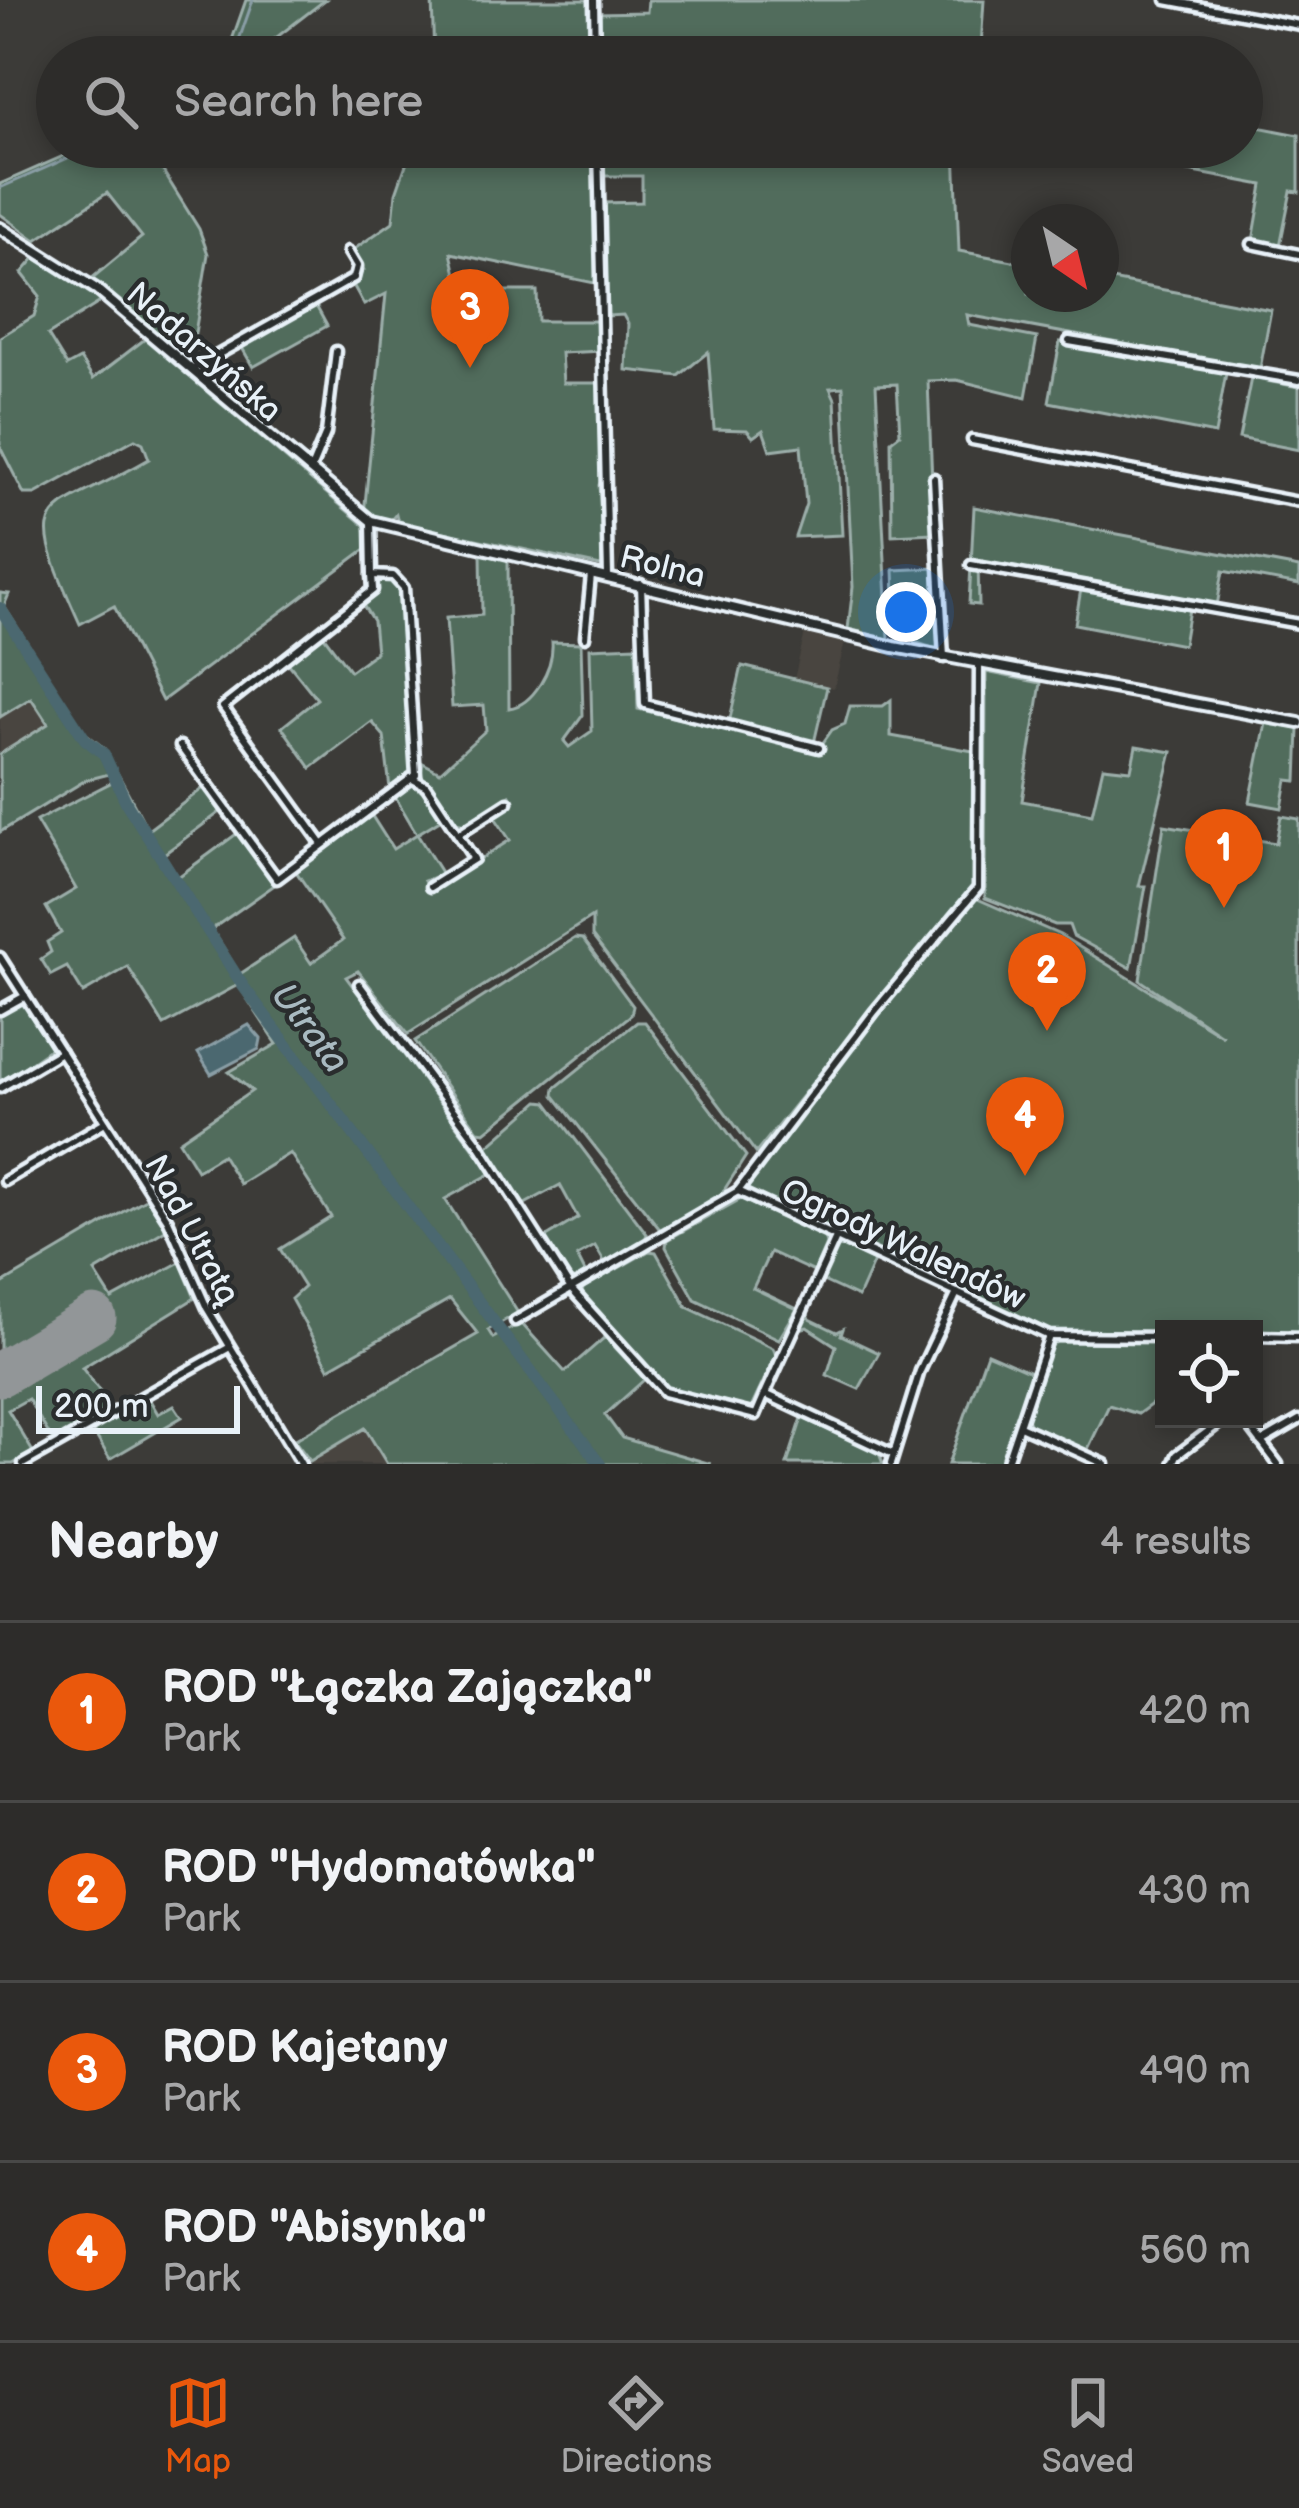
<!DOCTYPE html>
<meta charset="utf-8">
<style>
body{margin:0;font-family:"Balsamiq Sans",sans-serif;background:#353432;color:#f1f3f6}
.controls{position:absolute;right:36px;bottom:36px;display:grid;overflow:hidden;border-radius:0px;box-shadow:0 6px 18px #0003}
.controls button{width:108px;height:108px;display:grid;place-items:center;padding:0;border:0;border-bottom:3px solid #484847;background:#2d2c2a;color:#f1f3f6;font:60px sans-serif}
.compass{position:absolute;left:1011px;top:204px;width:108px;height:108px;border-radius:50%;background:#2d2c2a;box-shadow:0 6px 18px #0003;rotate:145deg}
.scale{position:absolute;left:36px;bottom:30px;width:204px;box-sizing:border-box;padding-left:12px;border:6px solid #e8f1f8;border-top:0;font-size:33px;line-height:42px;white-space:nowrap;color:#e8f1f8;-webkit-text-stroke:9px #2a2d2e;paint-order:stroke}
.you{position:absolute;left:906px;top:612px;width:42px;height:42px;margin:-30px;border:9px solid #fff;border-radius:50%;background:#1a73e8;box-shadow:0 0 0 18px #1a73e833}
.badge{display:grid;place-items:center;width:78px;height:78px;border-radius:50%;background:#ea580c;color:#fff;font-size:39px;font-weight:700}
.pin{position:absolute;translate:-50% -99px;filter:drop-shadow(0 3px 6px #0008)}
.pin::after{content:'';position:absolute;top:63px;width:42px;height:36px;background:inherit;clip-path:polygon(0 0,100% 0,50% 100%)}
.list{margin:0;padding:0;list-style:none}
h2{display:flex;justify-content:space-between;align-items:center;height:156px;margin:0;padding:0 48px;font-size:51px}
h2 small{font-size:39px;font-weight:400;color:#a7a7a8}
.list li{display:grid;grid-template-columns:78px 1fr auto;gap:36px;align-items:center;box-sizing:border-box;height:180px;padding:0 48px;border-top:3px solid #484847}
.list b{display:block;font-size:45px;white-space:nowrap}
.list p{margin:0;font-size:39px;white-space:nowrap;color:#a7a7a8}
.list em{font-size:39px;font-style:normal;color:#a7a7a8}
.icon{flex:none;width:66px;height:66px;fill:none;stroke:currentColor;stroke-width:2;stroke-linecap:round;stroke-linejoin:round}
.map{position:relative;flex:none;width:1299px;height:1464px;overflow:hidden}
.search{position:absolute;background:#2d2c2a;box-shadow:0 6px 18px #0003;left:36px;right:36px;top:36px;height:132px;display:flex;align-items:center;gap:30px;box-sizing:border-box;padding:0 42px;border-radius:66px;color:#a7a7a8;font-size:45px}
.sheet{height:876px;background:#2d2c2a}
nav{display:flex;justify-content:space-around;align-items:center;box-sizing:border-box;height:168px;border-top:3px solid #484847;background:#2d2c2a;font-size:33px;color:#a7a7a8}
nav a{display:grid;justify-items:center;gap:6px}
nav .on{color:#ea580c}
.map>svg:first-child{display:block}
</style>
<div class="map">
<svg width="1299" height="1464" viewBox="0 0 1299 1464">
<rect width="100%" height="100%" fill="#3c3b38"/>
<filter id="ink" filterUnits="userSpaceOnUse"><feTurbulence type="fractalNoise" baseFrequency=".00833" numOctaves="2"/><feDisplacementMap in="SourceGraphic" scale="24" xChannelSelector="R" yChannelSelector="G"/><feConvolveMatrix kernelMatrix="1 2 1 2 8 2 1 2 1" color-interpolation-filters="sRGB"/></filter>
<g filter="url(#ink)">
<g fill="#49453f">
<path d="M805,632L845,642L834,688L794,679Z"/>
<path d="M31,697L48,725L0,754V717Z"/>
<path d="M365,1428L387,1464H312L310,1461Z"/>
</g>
<g fill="#516c5c" stroke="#9caeaa" stroke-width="3">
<path d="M246,0H325L251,57H226Z"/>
<path d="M432,0H590L592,57H434Z"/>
<path d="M648,0H984L981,47L952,43V57H598L597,13L647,12Z"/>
<path d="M1242,124L1299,135V192L1291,191L1280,246L1253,241L1263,185L1061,147H1242Z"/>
<path d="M84,147H148L199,229L208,254L194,339L178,352L91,279L142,237L107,193L36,240L0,214V184Z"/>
<path d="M412,147H594L599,284L451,253L460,291H537L538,321H600L601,351L561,353L563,383H602L603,476L599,485L605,567L398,522L396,514L391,520L364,514L386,294L364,305L352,283L364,270L353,250L393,222L396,193Z"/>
<path d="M600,147H955L959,251L1029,264V294H1101V278L1271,310L1260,369L967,315L969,325L1037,338L1026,397L957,380L928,381L934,533L892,535L891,441L900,434L897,384L876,385L889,639L848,629L853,587L843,387L830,388L835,399L842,535L795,537L806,504L801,446L770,450L763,430L753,437L747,430L714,429L708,352L679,376L626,370L628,324L623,315L607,316L602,203L642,202V176H601Z"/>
<path d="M35,258L102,301L48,335L67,366L80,359L93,379L145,339L365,526L367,548L162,701L114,606L80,624C20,491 43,521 149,459L143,443L135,439L35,494H24L0,447V337L34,316L40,296L22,273Z"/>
<path d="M315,304L327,326L253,367L241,346Z"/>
<path d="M1060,342L1226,373L1215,434L1049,402Z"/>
<path d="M1251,378L1299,387V450L1239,438Z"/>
<path d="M974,507L1299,568V585L1223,571L1217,606L978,562L979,605L969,604Z"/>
<path d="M481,552L508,558L509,708C533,705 554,669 552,642L581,643L583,715L564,741L569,747L592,731L590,648L636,646L638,709L817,751L832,730L845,724L850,706H883L891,700V736L973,751L974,892L953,908L756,1153L592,936V917L408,1034L358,971L346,977L492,1173L445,1199L518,1313L488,1330L493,1338L521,1323L565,1372L605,1337L645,1379L605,1415L622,1438L711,1464H387L365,1428L310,1461L294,1440L478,1334L450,1299L329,1368L291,1299L304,1287L280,1249L331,1217L290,1153L240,1184L222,1155L197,1170L179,1141L252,1091L229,1072L277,1044L238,985L164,1025L128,967L83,993L67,967L51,975L41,959L51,952L47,942L61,933L46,907L76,889L36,821L112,782L109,774L86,780L0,832V754L48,724L31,698L0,717V593L9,594L4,606L84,732L104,748L148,830L206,786L223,810L164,854L178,877L239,832L276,884L212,929L240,974L294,938L311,963L343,940L295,870L370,813L393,849L417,834L394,795L410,783L420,784L443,818L417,834L442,874L424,881L430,891L510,840L494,816L514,802L510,795L466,824L455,822L421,774L423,763L440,772L486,730L484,705L452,707L446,618L482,615Z"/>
<path d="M936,568L939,649C885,638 897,618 894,570Z"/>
<path d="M378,581H395L401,590L414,772L390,789L384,736L372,722L311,768L282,727L317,699L288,663L323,635L350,671L376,652L373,621L363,605Z"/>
<path d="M1081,589L1189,609L1183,645L1075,624Z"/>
<path d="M742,666L827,687L814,743L729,723Z"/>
<path d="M986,672L1041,683L1022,801L1092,814L1103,767L1131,770L1136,746L1172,752L1139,886H1146L1131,968L1073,936L1069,925H1055L985,898Z"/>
<path d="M1266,723L1299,729L1297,781L1287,780L1282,808L1250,802Z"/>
<path d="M1281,816L1299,819V1331H1049L741,1188L973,897L1060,935L1223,1036L1140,980L1164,825L1276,843Z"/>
<path d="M575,938L583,939L633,1006L631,1015L485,1132L478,1131L415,1041Z"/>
<path d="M22,1003L51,1048L0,1084V1013Z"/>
<path d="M637,1022H645L746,1156L717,1201L662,1232L554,1095L555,1088Z"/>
<path d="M539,1101L547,1102L647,1234L644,1242L605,1263L595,1246L577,1256L586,1274L577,1280L569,1278L545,1238L578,1218L560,1185L523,1205L487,1147Z"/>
<path d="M147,1198L167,1229L95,1272L112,1299L180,1262L195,1298L82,1368L111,1406L53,1441L28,1399L8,1410L33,1452L13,1464H0V1285Z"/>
<path d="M741,1199L824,1237L826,1244L814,1272L770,1252L753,1288L797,1309L779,1339L695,1299L666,1247L667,1240Z"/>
<path d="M843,1246L874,1261L858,1297L821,1280L835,1249Z"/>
<path d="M649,1251L656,1252L687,1307L773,1348L776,1355L751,1408L665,1387L582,1294L583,1288Z"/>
<path d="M807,1311L810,1319L837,1332L843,1329L841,1335L879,1353L859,1389L827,1375L836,1346L807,1327L799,1329Z"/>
<path d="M1057,1341H1164V1395L1138,1414L1109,1405L1087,1451L1030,1425L1027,1418L1050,1347Z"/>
<path d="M987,1353L1031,1372L1001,1464H948Z"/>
<path d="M147,1395L158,1414L174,1405L182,1417L110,1459L91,1428Z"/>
<path d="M802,1418L879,1453L883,1464H787Z"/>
</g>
<path fill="#4b676f" stroke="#8a9ea6" stroke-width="3" d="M249,1025L261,1039L259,1049L211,1074L198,1053Z"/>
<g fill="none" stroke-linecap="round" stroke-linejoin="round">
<g stroke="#8a9ea6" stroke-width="3">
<path d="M233,57L253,0"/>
<path d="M0,188L93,147"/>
</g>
<path stroke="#4b676f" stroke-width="12" d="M0,608L85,739L104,754L127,804L243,986L600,1464"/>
<path stroke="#929698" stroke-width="45" d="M0,1374L94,1318"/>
<defs>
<g id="street">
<path d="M594,0L595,57"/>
<path d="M1166,0L1299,25"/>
<path d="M598,147L608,576"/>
<path d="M1252,244L1299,254"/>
<path d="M1069,341L1299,380"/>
<path d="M191,370L354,278L357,266L348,251"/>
<path d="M972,440L1299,502"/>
<path d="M311,469L326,433L336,351"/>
<path d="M934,478L944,658"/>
<path d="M971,565L1299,624"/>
<path d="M641,584L645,704L819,748"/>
<path d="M585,637L591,575"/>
<path d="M180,746L277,879L416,775L404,588L393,576L372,575L371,521"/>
<path d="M411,778L426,786L474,859L430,887"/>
<path d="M458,834L508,802"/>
<path d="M322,844L223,707L373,590L372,575"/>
<path d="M0,957L168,1220L207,1308L301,1464"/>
<path d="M359,984L478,1143L571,1289L664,1392L756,1415L765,1394"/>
<path d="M0,1010L25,996"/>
<path d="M0,1088L61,1052"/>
<path d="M5,1181L105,1122"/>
<path d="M738,1191L1049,1336L1164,1337"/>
<path d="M836,1238L765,1394L893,1454"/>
<path d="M515,1321L738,1191L875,1011L978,888L979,665"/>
<path d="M1254,1336L1299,1337"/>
<path d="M1244,1419L1278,1464"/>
<path d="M1020,1426L1105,1464"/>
<path d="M1261,1442L1299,1420"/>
<path d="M23,1464L230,1347"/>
<path d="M891,1464L920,1371L957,1293"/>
<path d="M1006,1464L1049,1336"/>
<path d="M1173,1464L1177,1455L1225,1419"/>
</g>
<path id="secondary" d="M0,228L96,289L371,521L894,647L1299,723"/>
</defs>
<use href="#street" stroke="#e8f1f8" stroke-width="15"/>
<use href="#secondary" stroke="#e8f1f8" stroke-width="16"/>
<use href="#street" stroke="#2a2d2e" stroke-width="6"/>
<use href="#secondary" stroke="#2a2d2e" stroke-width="8"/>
</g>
</g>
<g text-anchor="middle" stroke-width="9" stroke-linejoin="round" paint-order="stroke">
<g font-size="33" fill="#e8f1f8" stroke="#2a2d2e">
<text transform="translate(205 351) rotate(41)" y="12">Nadarzyńska</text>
<text transform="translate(663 565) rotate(14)" y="12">Rolna</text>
<text transform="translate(193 1229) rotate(62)" y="12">Nad Utratą</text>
<text transform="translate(904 1243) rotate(25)" y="12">Ogrody Walendów</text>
</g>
<g font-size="36" font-style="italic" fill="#a9bac1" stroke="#2a2d2e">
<text transform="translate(311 1027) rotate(53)" y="13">Utrata</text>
</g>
</g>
</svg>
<div class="controls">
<button><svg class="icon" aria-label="locate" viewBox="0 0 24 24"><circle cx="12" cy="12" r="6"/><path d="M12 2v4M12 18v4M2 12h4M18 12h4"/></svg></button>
</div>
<svg class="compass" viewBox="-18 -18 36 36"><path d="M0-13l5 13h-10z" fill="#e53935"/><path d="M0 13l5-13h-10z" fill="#a7a7a8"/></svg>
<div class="scale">200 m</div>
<div class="you"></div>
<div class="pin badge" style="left:1224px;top:908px">1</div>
<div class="pin badge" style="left:1047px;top:1031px">2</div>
<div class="pin badge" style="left:470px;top:368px">3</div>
<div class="pin badge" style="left:1025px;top:1176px">4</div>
<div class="search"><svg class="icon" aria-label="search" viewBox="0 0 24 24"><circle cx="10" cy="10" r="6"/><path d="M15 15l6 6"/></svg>Search here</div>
</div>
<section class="sheet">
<h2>Nearby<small>4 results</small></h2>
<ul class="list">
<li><span class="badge">1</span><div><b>ROD &quot;Łączka Zajączka&quot;</b><p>Park</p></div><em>420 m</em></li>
<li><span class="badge">2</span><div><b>ROD &quot;Hydomatówka&quot;</b><p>Park</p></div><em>430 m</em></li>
<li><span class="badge">3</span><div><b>ROD Kajetany</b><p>Park</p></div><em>490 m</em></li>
<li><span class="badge">4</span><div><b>ROD &quot;Abisynka&quot;</b><p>Park</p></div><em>560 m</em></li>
</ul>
</section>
<nav>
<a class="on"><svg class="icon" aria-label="map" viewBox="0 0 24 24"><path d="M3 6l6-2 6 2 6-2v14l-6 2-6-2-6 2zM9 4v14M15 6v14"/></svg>Map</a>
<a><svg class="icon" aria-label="directions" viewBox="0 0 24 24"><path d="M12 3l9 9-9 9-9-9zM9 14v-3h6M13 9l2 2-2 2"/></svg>Directions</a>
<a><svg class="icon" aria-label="saved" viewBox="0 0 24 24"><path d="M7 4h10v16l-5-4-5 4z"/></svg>Saved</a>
</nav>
